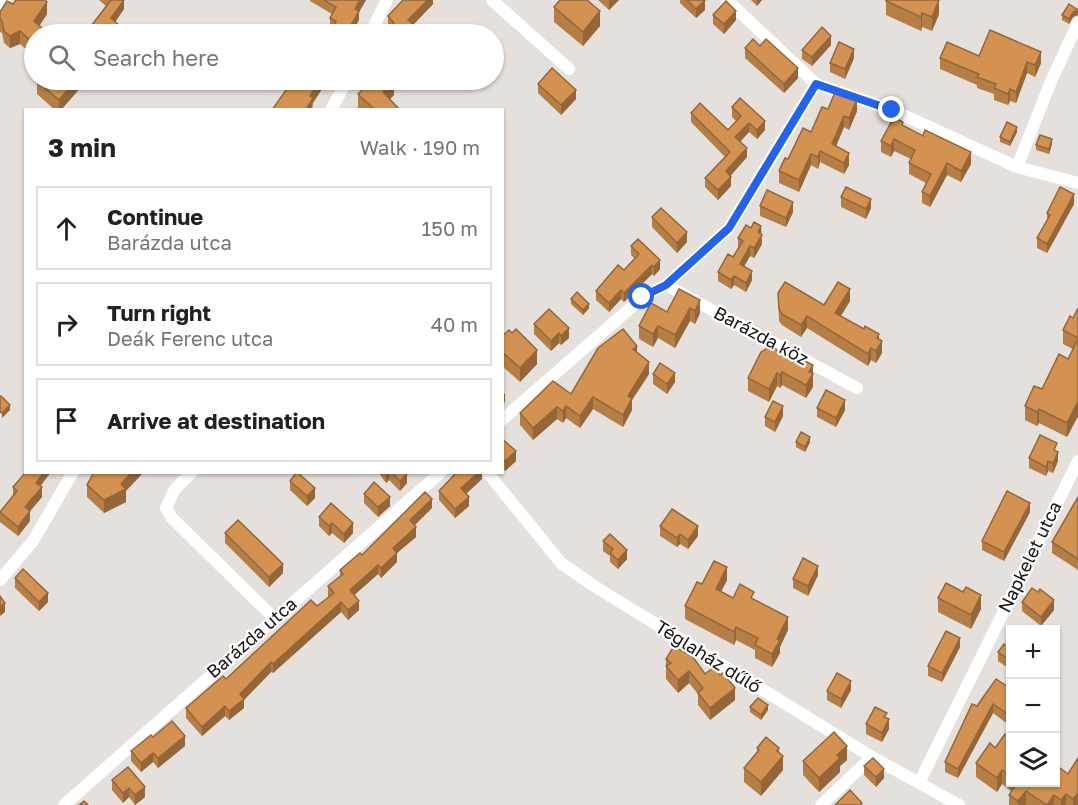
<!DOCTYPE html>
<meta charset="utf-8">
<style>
body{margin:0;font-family:"Golos Text",sans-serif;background:#f2f2f2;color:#202124}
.controls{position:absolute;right:18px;bottom:18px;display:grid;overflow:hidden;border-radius:0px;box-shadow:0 2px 4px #0004}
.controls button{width:54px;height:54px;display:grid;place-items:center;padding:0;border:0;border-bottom:2px solid #e0e0e0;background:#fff;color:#202124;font:30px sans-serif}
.stop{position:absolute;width:18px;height:18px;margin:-14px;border:4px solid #2563eb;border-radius:50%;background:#fff}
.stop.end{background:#2563eb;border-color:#fff;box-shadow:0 2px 6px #0008}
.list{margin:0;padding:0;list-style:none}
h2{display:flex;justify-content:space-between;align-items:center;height:78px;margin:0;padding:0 24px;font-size:26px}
h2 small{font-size:20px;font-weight:400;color:#757577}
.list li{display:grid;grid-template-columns:39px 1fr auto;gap:18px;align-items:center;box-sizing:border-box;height:84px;margin:0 12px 12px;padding:0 12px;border:2px solid #e0e0e0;border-radius:0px}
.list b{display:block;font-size:22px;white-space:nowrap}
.list p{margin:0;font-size:20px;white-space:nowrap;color:#757577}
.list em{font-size:20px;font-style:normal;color:#757577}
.icon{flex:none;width:33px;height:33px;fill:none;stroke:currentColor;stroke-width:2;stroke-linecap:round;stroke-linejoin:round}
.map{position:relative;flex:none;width:1078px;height:805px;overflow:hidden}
.search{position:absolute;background:#fff;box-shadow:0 2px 4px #0004;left:24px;top:24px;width:480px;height:66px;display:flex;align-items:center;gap:15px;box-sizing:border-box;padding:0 21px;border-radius:33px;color:#757577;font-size:22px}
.panel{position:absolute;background:#fff;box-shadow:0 2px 4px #0004;left:24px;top:108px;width:480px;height:366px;border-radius:0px}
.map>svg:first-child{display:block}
</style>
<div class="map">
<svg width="1078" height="805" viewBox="0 0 1078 805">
<rect width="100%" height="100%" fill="#e6e0dc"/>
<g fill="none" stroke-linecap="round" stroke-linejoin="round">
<g stroke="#fff" stroke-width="12">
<path d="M492,0L569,69"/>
<path d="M727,0L816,84L892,110L1017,167L1078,183"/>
<path d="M0,8L5,0"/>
<path d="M370,34L387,0"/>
<path d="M331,110L347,80"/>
<path d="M1017,167L1052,79L1078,23"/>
<path d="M666,285L857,388"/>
<path d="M502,420L643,297L666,285L729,228L816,84"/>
<path d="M192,472L175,489L166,508L172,518L275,619"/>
<path d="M487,472L561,563L594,586L872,757L959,805"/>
<path d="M0,580L33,541L73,472"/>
<path d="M919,783L1078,461"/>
<path d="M64,805L441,472"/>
<path d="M821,805L872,757"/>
</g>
</g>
<g fill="#b57e46">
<path d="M99,0H124V9L115,22L121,34H88V30L106,6Z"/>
<path d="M310,0H366L359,12V20L351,34H330L333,28L330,27V18L332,14L310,1Z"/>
<path d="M433,0V4L412,26V32L390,28L388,26V16Z"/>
<path d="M598,0H619L609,10Z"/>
<path d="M680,0H705V10L696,18L680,3Z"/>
<path d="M751,0H762L757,6Z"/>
<path d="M886,1L939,14L932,31L922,27L921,31L886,15Z"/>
<path d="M13,4L47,14L34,34V56L20,44L10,48L4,43L2,33L0,32V12Z"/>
<path d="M554,7L600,26L583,46L554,22Z"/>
<path d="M1078,10V15L1073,17L1069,24L1062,20V15Z"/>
<path d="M713,15L736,20L724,34L713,24Z"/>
<path d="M831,45L812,66L802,59V50Z"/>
<path d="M745,48L798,78L784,93L745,58Z"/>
<path d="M979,56L1041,63L1035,77L1027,73L1016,103L1010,101L1008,105L994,100V94L977,88V85L940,69V58Z"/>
<path d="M854,58L845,79L830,72V63Z"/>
<path d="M87,80L61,110H55L37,94V81Z"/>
<path d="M370,80H393L394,95L390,99L400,110H360L358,108V94L370,81Z"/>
<path d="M538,84L576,99L561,115L538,93Z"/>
<path d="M732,107L765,130L757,139L749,132L740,142L747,157L730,176L731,186L718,200L705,187V178L725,157L691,122V113L728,130L736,121L732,117Z"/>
<path d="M828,109L857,111L849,130L844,127L836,146L849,165L844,174L820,162L818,169L811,165L799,192L779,183V171L811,132Z"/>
<path d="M903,126L971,164L961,182L947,175L930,207L922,203V192L926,183L909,174V163L911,159L894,151L891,157L881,152V141Z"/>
<path d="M1017,132L1010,146L1000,142V137Z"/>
<path d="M1052,144L1049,154L1036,150V145Z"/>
<path d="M841,197L871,208L866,219L841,207Z"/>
<path d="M1074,204L1047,253L1037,248V238L1047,221V213Z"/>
<path d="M760,206L793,212L786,227L760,216Z"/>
<path d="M652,217L687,242L677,253L652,227Z"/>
<path d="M761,234L762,244L754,258L750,256L744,266L752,280L746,292L734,285L731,289L718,281V272L733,257L738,248V238Z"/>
<path d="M631,246L660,269L654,276L652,274L624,302L621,299L609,312L596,300V291L624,270L635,259L631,255Z"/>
<path d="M679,289L700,313L695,324L690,321L675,348L658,338L653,347L639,339V326L667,312Z"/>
<path d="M778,293L824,305L850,301L841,316L879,339L882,353L876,363L871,360L868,366L807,328L801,337L782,325L779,321Z"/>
<path d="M571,299L589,308L583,315L571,304Z"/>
<path d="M1078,308V416L1067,437L1039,423L1037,426L1025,420V406L1042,389L1068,359L1073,349L1063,344V330L1073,318Z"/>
<path d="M549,309L569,338L561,345L559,343L551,351L534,334V324Z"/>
<path d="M502,336L537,364L520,382L502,366Z"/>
<path d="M778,352L798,363L813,365V387L806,398L782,385L780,388L777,386L769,402L748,391V378Z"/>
<path d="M637,353L649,374L632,400V410L623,427L593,409L580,428L566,418L563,423L557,419L533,440L520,425V413L571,394Z"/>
<path d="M653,374L675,382L667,394L653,384Z"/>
<path d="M817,408L845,410L836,427L817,417Z"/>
<path d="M783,416L775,432L765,426V417Z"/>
<path d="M502,439L516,461L505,471L502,468Z"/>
<path d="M796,442H810L805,452L796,447Z"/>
<path d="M1057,451L1058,461L1053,473L1048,471L1046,476L1029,468V458Z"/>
<path d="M378,472H406L407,483L400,491L389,480L386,483Z"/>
<path d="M482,472V479L466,494L469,506L455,518L439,500V491Z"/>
<path d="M290,481L315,498L307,506L290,490Z"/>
<path d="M87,485L126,491V502L104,513L87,497Z"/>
<path d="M41,486L42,497L30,511V521L18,536L0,522V512L13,496V487Z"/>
<path d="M364,494L390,506L378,517L364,503Z"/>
<path d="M1078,497V570L1052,553V542Z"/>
<path d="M432,508L414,525L416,537L397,553V562L381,578L378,574L354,595L359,610L348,620L341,612L273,673L271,672L244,700V708L229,720L225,716L202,736L186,718V708L226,679L329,597L328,596V586L340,577V570Z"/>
<path d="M1030,512L1004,561L982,550V541Z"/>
<path d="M319,517L353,533L344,543L332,533L329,536L319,526Z"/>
<path d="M660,526L698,536L688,549L680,544L677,547L660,536Z"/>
<path d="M225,533L283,573L269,587L225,543Z"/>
<path d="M603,541L627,559L618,569L610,562V556L603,551Z"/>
<path d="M818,575L808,596L793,588V579Z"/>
<path d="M15,578L48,602L39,611L15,588Z"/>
<path d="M727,580L721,591L733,598L754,599L788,630L780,647V653L772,667L755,658V650L736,640L734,645L685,619V606L702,584Z"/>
<path d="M963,592L981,609L971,629L938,612V598Z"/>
<path d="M1022,602L1054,610L1041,626L1022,611Z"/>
<path d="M960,647L942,682L928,676V666Z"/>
<path d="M1011,649V670L998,661V652Z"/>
<path d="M666,659L705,674L735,700L710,720L698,705V694L689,683L678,693L666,679Z"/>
<path d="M1011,689V722L1009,725L993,713L958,778L945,772V762L977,706Z"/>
<path d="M851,690L841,708L827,700V691Z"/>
<path d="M750,707L768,710L761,720L750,712Z"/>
<path d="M887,718L889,729L882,742L866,734V724Z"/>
<path d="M153,737L185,746L158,768L153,762L141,772L131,761V751Z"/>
<path d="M1011,738V783H1056V765L1078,805H1009V795L1011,791L1002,784L997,792L976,777V763L995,748Z"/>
<path d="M757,748L779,753L783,770L761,796L744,782V768L757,753Z"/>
<path d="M847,760L840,766V772L819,792L803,775V761Z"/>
<path d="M864,766L884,778L876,787L864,775Z"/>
<path d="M112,780L145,797L135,805L129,797L123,803L112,790Z"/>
</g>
<g fill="#946639">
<path d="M124,0V9L111,28V18Z"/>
<path d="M360,0H366L359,12V20L351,34H346L355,9Z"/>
<path d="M428,0H433V4L412,26V32L410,34H401L408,20Z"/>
<path d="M609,0H619L609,10Z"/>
<path d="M705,0V10L696,18V9Z"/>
<path d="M757,0H762L757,6Z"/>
<path d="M939,0V14L932,31V17Z"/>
<path d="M47,2V14L34,34V21Z"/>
<path d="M1078,10V15L1073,17L1069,24V19L1073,12Z"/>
<path d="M600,11V26L583,46V32Z"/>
<path d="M736,11V20L724,34V24Z"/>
<path d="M922,13V27L921,31V17Z"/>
<path d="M121,27V34H112Z"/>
<path d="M20,31V44L10,48V36Z"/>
<path d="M831,36V45L812,66V57Z"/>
<path d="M854,49V58L845,79V69Z"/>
<path d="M1041,52V63L1035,77V65Z"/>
<path d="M1027,62V73L1016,103V92Z"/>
<path d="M798,68V78L784,93V84Z"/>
<path d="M76,80H87L61,110H59V100Z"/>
<path d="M321,80H328L313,103L312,110H306L310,96Z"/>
<path d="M394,81V95L383,106V92Z"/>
<path d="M1010,89V101L1008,105V94Z"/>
<path d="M576,90V99L561,115V105Z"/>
<path d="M857,99V111L849,130V118Z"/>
<path d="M844,116V127L832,156V144Z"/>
<path d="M765,121V130L757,139V130Z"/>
<path d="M749,123V132L735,147V137Z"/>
<path d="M1017,127V132L1010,146V142Z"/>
<path d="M894,139V151L891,157V146Z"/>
<path d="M1052,139V144L1049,154V149Z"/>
<path d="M747,148V157L726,181V171Z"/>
<path d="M820,151V162L818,169V157Z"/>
<path d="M971,152V164L961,182V171Z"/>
<path d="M849,153V165L844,174V163Z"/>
<path d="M811,154V165L799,192V180Z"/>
<path d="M947,163V175L930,207V196Z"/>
<path d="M731,177V186L718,200V190Z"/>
<path d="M1074,194V204L1047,253V244Z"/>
<path d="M871,199V208L866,219V209Z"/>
<path d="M793,202V212L786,227V218Z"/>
<path d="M761,226L762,244L754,258V248L758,232Z"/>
<path d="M687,232V242L677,253V243Z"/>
<path d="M750,246V256L740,274V264Z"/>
<path d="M660,260V269L654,276V267Z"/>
<path d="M652,265V274L624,302V293Z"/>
<path d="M752,271V280L746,292V283Z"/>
<path d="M734,276V285L731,289V280Z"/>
<path d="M850,289V301L835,325V313Z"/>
<path d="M621,290V299L609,312V303Z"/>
<path d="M700,300V313L695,324V311Z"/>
<path d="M589,304V308L583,315V310Z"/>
<path d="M690,308V321L675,348V335Z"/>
<path d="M807,316V328L801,337V325Z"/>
<path d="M658,326V338L653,347V334Z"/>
<path d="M569,328V338L561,345V336Z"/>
<path d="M559,333V343L551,351V341Z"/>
<path d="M879,334V345L882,341V353L876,363L877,338Z"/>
<path d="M637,346V358L633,349Z"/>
<path d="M871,348V360L868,366V354Z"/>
<path d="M537,350V364L520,382V368Z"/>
<path d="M649,362V374L632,400V410L623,427V415L628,396Z"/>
<path d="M813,365V387L806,398V385L809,372Z"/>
<path d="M782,372V385L780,388V375Z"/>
<path d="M675,373V382L667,394V384Z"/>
<path d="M777,373V386L769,402V389Z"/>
<path d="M505,393V402L502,404V395Z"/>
<path d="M593,397V409L580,428V416Z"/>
<path d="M845,400V410L836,427V418Z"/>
<path d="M1078,401V416L1067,437V423Z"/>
<path d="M10,405V410L2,418V413Z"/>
<path d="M566,406V418L563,423V411Z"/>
<path d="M783,406V416L775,432V422Z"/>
<path d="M557,407V419L533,440V428Z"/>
<path d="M1039,409V423L1037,426V412Z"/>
<path d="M810,437V442L805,452V447Z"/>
<path d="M516,451V461L505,471V461Z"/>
<path d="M1058,452V461L1053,473V463Z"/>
<path d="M1048,461V471L1046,476V467Z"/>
<path d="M44,472H51L36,492V483Z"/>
<path d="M132,472H144L126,491V502L104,513V500Z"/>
<path d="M387,472H389V480L386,483V474Z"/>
<path d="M479,472H482V479L461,498V488Z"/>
<path d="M407,474V483L400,491V481Z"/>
<path d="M42,487V497L25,517V507Z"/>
<path d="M315,488V498L307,506V496Z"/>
<path d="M390,497V506L378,517V507Z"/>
<path d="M469,497V506L455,518V509Z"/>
<path d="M432,499V508L410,530V520Z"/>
<path d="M1030,503V512L1004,561V552Z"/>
<path d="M30,511V521L18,536V527Z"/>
<path d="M332,523V533L329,536V526Z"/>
<path d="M353,523V533L344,543V534Z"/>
<path d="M698,526V536L688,549V540Z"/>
<path d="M416,527V537L397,553V562L381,578V568L393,548Z"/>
<path d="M680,534V544L677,547V538Z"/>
<path d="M627,550V559L618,569V560Z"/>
<path d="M283,564V573L269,587V577Z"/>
<path d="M378,565V574L350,599V590Z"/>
<path d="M818,566V575L808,596V586Z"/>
<path d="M727,567V580L716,602V589Z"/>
<path d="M48,593V602L39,611V602Z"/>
<path d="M981,595V609L971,629V615Z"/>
<path d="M1054,600V610L1041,626V617Z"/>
<path d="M359,601V610L348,620V610Z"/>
<path d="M341,602V612L273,673V664Z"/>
<path d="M5,603V612L0,616V607Z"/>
<path d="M788,617V630L780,647V653L772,667V654L777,639Z"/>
<path d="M736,627V640L734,645V632Z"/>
<path d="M960,638V647L942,682V673Z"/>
<path d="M271,662V672L244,700V708L229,720V711L240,694Z"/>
<path d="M689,671V683L678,693V680Z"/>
<path d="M851,681V690L841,708V699Z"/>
<path d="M735,688V700L710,720V708Z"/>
<path d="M993,704V713L958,778V769Z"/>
<path d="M768,705V710L761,720V715Z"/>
<path d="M225,706V716L202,736V727Z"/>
<path d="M1011,713V722L1009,725V715Z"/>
<path d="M889,719V729L882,742V733Z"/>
<path d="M185,736V746L158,768V758Z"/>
<path d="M847,746V760L840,766V772L819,792V778L837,755Z"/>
<path d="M779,748V761L783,756V770L761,796V782Z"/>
<path d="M153,753V762L141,772V763Z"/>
<path d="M884,769V778L876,787V777Z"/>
<path d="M1002,770V784L997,792V778Z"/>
<path d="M145,787V797L135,805V795Z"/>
<path d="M129,788V797L123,803V793Z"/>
<path d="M1026,791V805H1018V801Z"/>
<path d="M1078,793V805H1073V799Z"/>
<path d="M1066,794V805H1061V800Z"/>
<path d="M1054,795V805H1047Z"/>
</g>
<g fill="#d39251" stroke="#946639" stroke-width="1.5">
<path d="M16,0H45L47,2L34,21L49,34H34V44L20,31L10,36L4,31L2,21L0,19V12L7,1L13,4Z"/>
<path d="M111,0H124L111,18L121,27L112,34H92L88,30Z"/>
<path d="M324,0H360L355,9L359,11L346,34H330L336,21L330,18L336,7Z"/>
<path d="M403,0H428L408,20L412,23L401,34H385L394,23L388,16Z"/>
<path d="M560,0H587L600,11L583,32L554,7Z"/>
<path d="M687,0H705L696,9Z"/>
<path d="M886,0H939L932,17L922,13L921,17L886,1Z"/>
<path d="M726,1L736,11L724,24L713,15Z"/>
<path d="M1069,4L1078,10L1073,12L1069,19L1062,15Z"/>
<path d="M301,27L315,34H296Z"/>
<path d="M822,27L831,36L812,57L802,50Z"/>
<path d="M990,30L1041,52L1035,65L1027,62L1016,92L1010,89L1008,94L994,88L996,84L977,77L979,74L940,58L947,42L979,56Z"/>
<path d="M753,39L760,46L766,39L798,68L784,84L745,48Z"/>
<path d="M839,42L854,49L845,69L830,63Z"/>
<path d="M552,68L576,90L561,105L538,84Z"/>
<path d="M39,80H76L59,100L37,81Z"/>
<path d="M293,80H321L310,96L313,98L306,110H272Z"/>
<path d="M372,80H393L394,81L383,92L400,110H375L358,94Z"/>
<path d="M836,90L857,99L849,118L844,116L832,144L849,153L844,163L820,151L818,157L811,154L799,180L779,171L785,158L788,159L803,128L811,132L822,107L828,109Z"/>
<path d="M740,98L765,121L757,130L749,123L735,137L747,148L726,171L731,177L718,190L705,178L730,152L691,113L700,103L728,130L741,116L732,107Z"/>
<path d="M894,117L903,122L902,125L923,136L925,130L971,152L961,171L947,163L930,196L922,192L931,174L909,163L915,150L894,139L891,146L881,141Z"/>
<path d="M1007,122L1017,127L1010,142L1000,137Z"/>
<path d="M1040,135L1052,139L1049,149L1036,145Z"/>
<path d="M846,187L871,199L866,209L841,197Z"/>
<path d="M1060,187L1074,194L1047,244L1037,238L1050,215L1047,213Z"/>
<path d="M767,190L793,202L786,218L760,206Z"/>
<path d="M661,208L687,232L677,243L652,217Z"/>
<path d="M754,222L761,226L758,232L762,235L754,248L750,246L740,264L752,271L746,283L734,276L731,280L718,272L728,254L733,257L743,241L738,238L746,225L751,228Z"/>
<path d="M638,239L660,260L654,267L652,265L624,293L621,290L609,303L596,291L618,265L624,270L639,254L631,246Z"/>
<path d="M785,282L824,305L838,282L850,289L835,313L864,329L865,326L879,334L877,338L882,341L876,351L871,348L868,354L807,316L801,325L782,314L779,309L778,293Z"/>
<path d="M679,289L700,300L695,311L690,308L675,335L658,326L653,334L639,326L651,303L667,312Z"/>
<path d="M577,292L589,304L583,310L571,299Z"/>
<path d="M1078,308V338L1063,330L1070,316L1073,318Z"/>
<path d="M549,309L569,328L561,336L559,333L551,341L534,324Z"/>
<path d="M516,329L537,350L520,368L502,352V336L509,330L512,333Z"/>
<path d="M623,329L637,346L633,349L649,362L628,396L632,398L623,415L593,397L580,416L566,406L563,411L557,407L533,428L520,413L553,381L571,394L598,348Z"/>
<path d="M1078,339V401L1067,423L1039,409L1037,412L1025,406L1034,386L1042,389L1059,354L1068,359Z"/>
<path d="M773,345L778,352L798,363L801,359L813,365L809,372L813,374L806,385L782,372L780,375L777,373L769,389L748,378L761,352Z"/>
<path d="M660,363L675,373L667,384L653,374Z"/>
<path d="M826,390L845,400L836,418L817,408Z"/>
<path d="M1,396L10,405L2,413L0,412V397Z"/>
<path d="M773,401L783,406L775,422L765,417Z"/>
<path d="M801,432L810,437L805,447L796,442Z"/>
<path d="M1040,435L1057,443L1054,450L1058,452L1053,463L1048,461L1046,467L1029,458Z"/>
<path d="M502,439L516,451L505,461L502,458Z"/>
<path d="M26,472H44L36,483L42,487L25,507L30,511L18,527L0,512L17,491L13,487Z"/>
<path d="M94,472H132L121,484L126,489L104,500L87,485Z"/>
<path d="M297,472L315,488L307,496L290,481Z"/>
<path d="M391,472H406L407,474L400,481Z"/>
<path d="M457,472H479L461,488L469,497L455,509L439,491Z"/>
<path d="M374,482L390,497L378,507L364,494Z"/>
<path d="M1007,491L1030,503L1004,552L982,541Z"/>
<path d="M425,492L432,499L410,520L416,527L393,548L397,553L381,568L378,565L350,590L359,601L348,610L341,602L273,664L271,662L240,694L244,699L229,711L225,706L202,727L186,708L223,676L226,679L311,600L317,606L334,593L328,586L343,574L340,570L360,553L362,555Z"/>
<path d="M1078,497V559L1052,542Z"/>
<path d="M331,503L353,523L344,534L332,523L329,526L319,517Z"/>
<path d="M672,509L698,526L688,540L680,534L677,538L660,526Z"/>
<path d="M238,520L283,564L269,577L225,533Z"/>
<path d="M610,534L627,550L618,560L610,553L613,549L603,541Z"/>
<path d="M803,558L818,566L808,586L793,579Z"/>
<path d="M714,561L727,567L716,589L733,598L740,584L754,592L751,598L788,617L777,639L780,640L772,654L755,645L758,638L736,627L734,632L685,606L697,582L702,584Z"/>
<path d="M23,569L48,593L39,602L15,578Z"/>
<path d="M946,583L963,592L966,587L981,595L971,615L938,598Z"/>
<path d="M1032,588L1038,592L1040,589L1054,600L1041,617L1022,602Z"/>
<path d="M0,596L5,603L0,607Z"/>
<path d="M946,631L960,638L942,673L928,666Z"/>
<path d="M1004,644L1011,649V661L998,652Z"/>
<path d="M674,646L693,657L705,674L714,667L720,675L723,673L735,688L710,708L698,693L703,688L689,671L678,680L666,666L671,663L666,659Z"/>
<path d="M837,673L851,681L841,699L827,691Z"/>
<path d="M996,679L1011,689V713L1009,715L993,704L958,769L945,762L972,704L977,706Z"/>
<path d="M758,698L768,705L761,715L750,707Z"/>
<path d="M875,707L887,713L884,717L889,719L882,733L866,724Z"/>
<path d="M172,721L185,736L158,758L153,753L141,763L131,751L151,735L153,737Z"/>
<path d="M834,732L847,746L837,755L840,758L819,778L803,761Z"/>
<path d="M1005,734L1011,738V776L1002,770L997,778L976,763L990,743L995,748Z"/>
<path d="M766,737L779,748L777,751L783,756L761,782L744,768L759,750L757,748Z"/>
<path d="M873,758L884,769L876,777L864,766Z"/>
<path d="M1078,758V793L1073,799L1066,794L1061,800L1054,795L1047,805L1026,791L1018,801L1009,795L1017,783H1056V765L1068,774Z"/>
<path d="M128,767L145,787L135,795L129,788L123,793L112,780Z"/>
<path d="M850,790L862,803L860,805H835Z"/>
<path d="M84,801L88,805H79Z"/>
</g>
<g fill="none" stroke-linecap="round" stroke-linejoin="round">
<path stroke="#2563eb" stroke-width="8" d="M642,297L666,285L729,228L816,84L892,110"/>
</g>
<g text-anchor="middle" stroke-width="4.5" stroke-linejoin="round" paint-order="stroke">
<g font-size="18" fill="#161413" stroke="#fff">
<text transform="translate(761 336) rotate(28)" y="6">Barázda köz</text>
<text transform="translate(1030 557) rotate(-64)" y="6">Napkelet utca</text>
<text transform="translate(252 638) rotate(-41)" y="6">Barázda utca</text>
<text transform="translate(708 657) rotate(32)" y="6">Téglaház dűlő</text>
</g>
</g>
</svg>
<div class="controls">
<button>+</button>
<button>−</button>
<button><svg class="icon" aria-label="layers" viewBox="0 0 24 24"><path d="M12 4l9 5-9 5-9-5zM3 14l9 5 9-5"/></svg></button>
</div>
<div class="stop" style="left:642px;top:297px"></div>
<div class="stop end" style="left:892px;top:110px"></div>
<div class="search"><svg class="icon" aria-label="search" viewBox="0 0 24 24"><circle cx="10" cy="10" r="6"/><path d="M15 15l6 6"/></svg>Search here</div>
<section class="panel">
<h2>3 min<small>Walk · 190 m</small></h2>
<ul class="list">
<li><svg class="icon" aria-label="ahead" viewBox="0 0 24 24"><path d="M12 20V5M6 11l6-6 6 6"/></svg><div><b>Continue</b><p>Barázda utca</p></div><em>150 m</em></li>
<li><svg class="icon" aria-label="right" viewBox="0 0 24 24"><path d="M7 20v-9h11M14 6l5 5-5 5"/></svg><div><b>Turn right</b><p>Deák Ferenc utca</p></div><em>40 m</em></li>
<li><svg class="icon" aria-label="arrive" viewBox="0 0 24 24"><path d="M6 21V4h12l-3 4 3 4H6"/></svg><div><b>Arrive at destination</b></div></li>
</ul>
</section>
</div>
